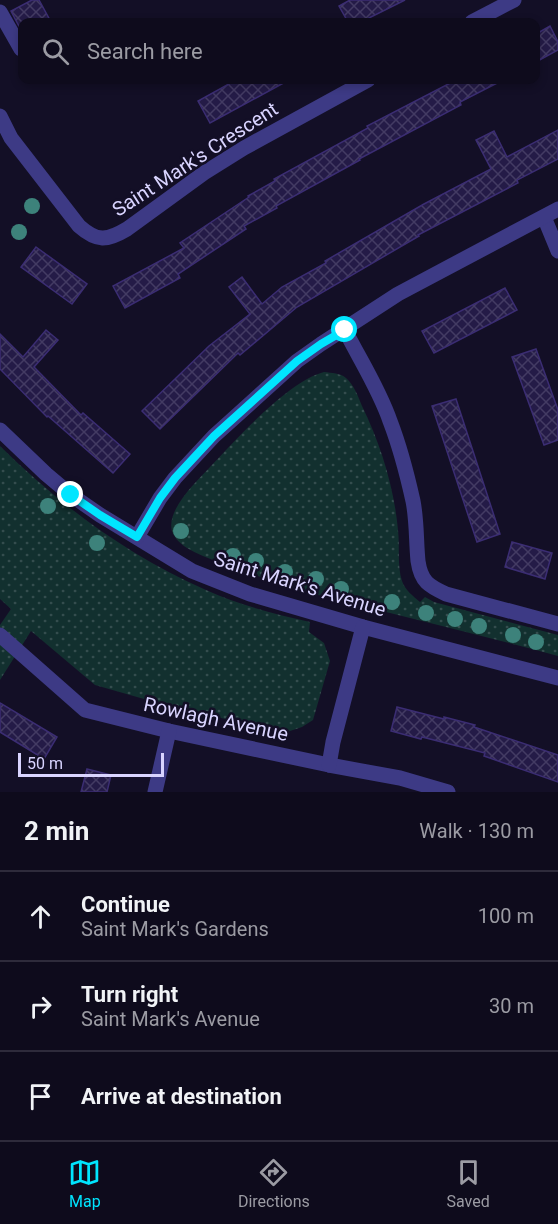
<!DOCTYPE html>
<meta charset="utf-8">
<style>
body{margin:0;font-family:Roboto,sans-serif;background:#171425;color:#f1f3f6}
.scale{position:absolute;left:18px;bottom:15px;width:146px;box-sizing:border-box;padding-left:6px;border:3px solid #d9d4ff;border-top:0;font-size:16px;line-height:21px;white-space:nowrap;color:#d9d4ff;-webkit-text-stroke:4px #130f26;paint-order:stroke}
.stop{position:absolute;width:18px;height:18px;margin:-14px;border:4px solid #00e5ff;border-radius:50%;background:#fff}
.stop.end{background:#00e5ff;border-color:#fff;box-shadow:0 2px 6px #0008}
.list{margin:0;padding:0;list-style:none}
h2{display:flex;justify-content:space-between;align-items:center;height:78px;margin:0;padding:0 24px;font-size:26px}
h2 small{font-size:20px;font-weight:400;color:#9b9ba3}
.list li{display:grid;grid-template-columns:39px 1fr auto;gap:18px;align-items:center;box-sizing:border-box;height:90px;padding:0 24px;border-top:2px solid #2e2b3b}
.list b{display:block;font-size:22px;white-space:nowrap}
.list p{margin:0;font-size:20px;white-space:nowrap;color:#9b9ba3}
.list em{font-size:20px;font-style:normal;color:#9b9ba3}
.icon{flex:none;width:33px;height:33px;fill:none;stroke:currentColor;stroke-width:2;stroke-linecap:round;stroke-linejoin:round}
.map{position:relative;flex:none;width:558px;height:792px;overflow:hidden}
.search{position:absolute;background:#0e0b1c;box-shadow:0 3px 9px #0003;left:18px;right:18px;top:18px;height:66px;display:flex;align-items:center;gap:15px;box-sizing:border-box;padding:0 21px;border-radius:12px;color:#9b9ba3;font-size:22px}
.sheet{height:348px;background:#0e0b1c}
nav{display:flex;justify-content:space-around;align-items:center;box-sizing:border-box;height:84px;border-top:2px solid #2e2b3b;background:#0e0b1c;font-size:16px;color:#9b9ba3}
nav a{display:grid;justify-items:center;gap:3px}
nav .on{color:#00e5ff}
.map>svg:first-child{display:block}
</style>
<div class="map">
<svg width="558" height="792" viewBox="0 0 558 792">
<defs>
<pattern id="grass-dots" width="8" height="8" patternUnits="userSpaceOnUse" patternTransform="scale(1.5)"><rect width="8" height="8" fill="#12302f"/><path d="M2 2h.1M6 6h.1" fill="none" stroke="#344d4e" stroke-width="1.8" stroke-linecap="round"/></pattern>
<pattern id="building-cross-hatch" width="8" height="8" patternUnits="userSpaceOnUse" patternTransform="scale(1.5)"><rect width="8" height="8" fill="#241b47"/><path d="M0 0l8 8M0 8l8-8" fill="none" stroke="#433b63"/></pattern>
</defs>
<rect width="100%" height="100%" fill="#130f26"/>
<g fill="url(#grass-dots)">
<path d="M324,372C332,373 340,373 346,378C354,385 358,396 362,406C381,445 394,487 398,530C400,547 397,565 402,581C405,590 413,596 420,602L425,597L434,602L558,635V656C502,641 446,627 390,613C345,602 299,591 255,575C235,567 205,559 187,548C181,544 174,538 172,531C166,510 196,482 210,467C236,440 288,381 324,372Z"/>
<path d="M0,446C61,506 127,555 206,590C239,605 275,614 310,622L309,632L324,643L330,661L313,720L302,727L287,732L179,709L95,685L31,631L0,680V625L11,609L0,599Z"/>
</g>
<g fill="url(#building-cross-hatch)" stroke="#3b2d73" stroke-width="1.5">
<path d="M32,0H39L51,22H22V32L11,11Z"/>
<path d="M350,0H405L361,22H348L339,6Z"/>
<path d="M550,26L558,42V50L536,62V34Z"/>
<path d="M236,80H289L210,123L198,101Z"/>
<path d="M456,80H503L460,102L461,105L359,159L360,160L276,206L277,208L244,226L246,229L178,274L180,278L125,308L113,286L184,248L180,243L249,197L248,196L275,181L274,179L368,128L367,126Z"/>
<path d="M558,130V159L517,180L518,183L418,235L419,236L297,307L240,355L238,353L160,429L142,411L209,346L250,314L229,287L242,277L262,304L282,287L326,263L325,261L424,204L491,169L476,140L494,131L507,157Z"/>
<path d="M36,247L87,284L72,304L21,267Z"/>
<path d="M505,288L517,310L434,353L422,331Z"/>
<path d="M46,330L58,340L34,367L81,415L83,413L130,454L113,473L48,416L47,417L0,369V334L23,357Z"/>
<path d="M536,349L558,410V440L544,445L512,357Z"/>
<path d="M456,399L500,534L477,542L432,406Z"/>
<path d="M512,542L552,553L545,579L505,567Z"/>
<path d="M0,703L57,737L44,759L0,732Z"/>
<path d="M397,707L444,719V717L475,725L474,727L558,755V782L484,756L485,753L422,737L421,739L391,731Z"/>
<path d="M87,769L111,775L107,792H81Z"/>
</g>
<g fill="none" stroke-linecap="round" stroke-linejoin="round">
<g stroke="#3d3a85" stroke-width="15">
<path d="M0,12L21,49"/>
<path d="M472,22L514,0"/>
<path d="M0,116L11,138L79,226C97,242 107,241 127,229L204,173L244,148L368,80"/>
<path d="M544,217L558,251"/>
<path d="M345,330C360,360 379,389 390,421C400,447 407,474 413,501C417,521 416,541 418,561C421,582 429,586 446,594L558,624"/>
<path d="M0,430L46,474L71,495L100,515L192,571L250,594L363,627L558,678"/>
<path d="M137,537L160,498L175,478L214,436L297,361L321,344L398,294L558,209"/>
<path d="M0,635L85,710L169,731L329,765L400,778L448,792"/>
<path d="M329,765L333,742L363,627"/>
<path d="M155,792L169,731"/>
</g>
</g>
<g fill="#3d827b">
<circle cx="32" cy="206" r="8"/>
<circle cx="19" cy="232" r="8"/>
<circle cx="48" cy="506" r="8"/>
<circle cx="181" cy="531" r="8"/>
<circle cx="97" cy="543" r="8"/>
<circle cx="233" cy="556" r="8"/>
<circle cx="256" cy="561" r="8"/>
<circle cx="285" cy="572" r="8"/>
<circle cx="316" cy="579" r="8"/>
<circle cx="341" cy="589" r="8"/>
<circle cx="392" cy="602" r="8"/>
<circle cx="426" cy="613" r="8"/>
<circle cx="455" cy="619" r="8"/>
<circle cx="479" cy="626" r="8"/>
<circle cx="513" cy="635" r="8"/>
<circle cx="536" cy="642" r="8"/>
</g>
<g fill="none" stroke-linecap="round" stroke-linejoin="round">
<path stroke="#00e5ff" stroke-width="8" d="M71,495L100,515L137,537L160,498L175,478L214,436L297,361L321,344L345,330"/>
</g>
<g text-anchor="middle" stroke-width="5" stroke-linejoin="round" paint-order="stroke">
<g font-size="20" fill="#d9d4ff" stroke="#130f26">
<text transform="translate(195 159) rotate(-33)" y="7">Saint Mark's Crescent</text>
<text transform="translate(300 584) rotate(17)" y="7">Saint Mark's Avenue</text>
<text transform="translate(216 719) rotate(12)" y="7">Rowlagh Avenue</text>
</g>
</g>
</svg>
<div class="scale">50 m</div>
<div class="stop" style="left:345px;top:330px"></div>
<div class="stop end" style="left:71px;top:495px"></div>
<div class="search"><svg class="icon" aria-label="search" viewBox="0 0 24 24"><circle cx="10" cy="10" r="6"/><path d="M15 15l6 6"/></svg>Search here</div>
</div>
<section class="sheet">
<h2>2 min<small>Walk · 130 m</small></h2>
<ul class="list">
<li><svg class="icon" aria-label="ahead" viewBox="0 0 24 24"><path d="M12 20V5M6 11l6-6 6 6"/></svg><div><b>Continue</b><p>Saint Mark's Gardens</p></div><em>100 m</em></li>
<li><svg class="icon" aria-label="right" viewBox="0 0 24 24"><path d="M7 20v-9h11M14 6l5 5-5 5"/></svg><div><b>Turn right</b><p>Saint Mark's Avenue</p></div><em>30 m</em></li>
<li><svg class="icon" aria-label="arrive" viewBox="0 0 24 24"><path d="M6 21V4h12l-3 4 3 4H6"/></svg><div><b>Arrive at destination</b></div></li>
</ul>
</section>
<nav>
<a class="on"><svg class="icon" aria-label="map" viewBox="0 0 24 24"><path d="M3 6l6-2 6 2 6-2v14l-6 2-6-2-6 2zM9 4v14M15 6v14"/></svg>Map</a>
<a><svg class="icon" aria-label="directions" viewBox="0 0 24 24"><path d="M12 3l9 9-9 9-9-9zM9 14v-3h6M13 9l2 2-2 2"/></svg>Directions</a>
<a><svg class="icon" aria-label="saved" viewBox="0 0 24 24"><path d="M7 4h10v16l-5-4-5 4z"/></svg>Saved</a>
</nav>
